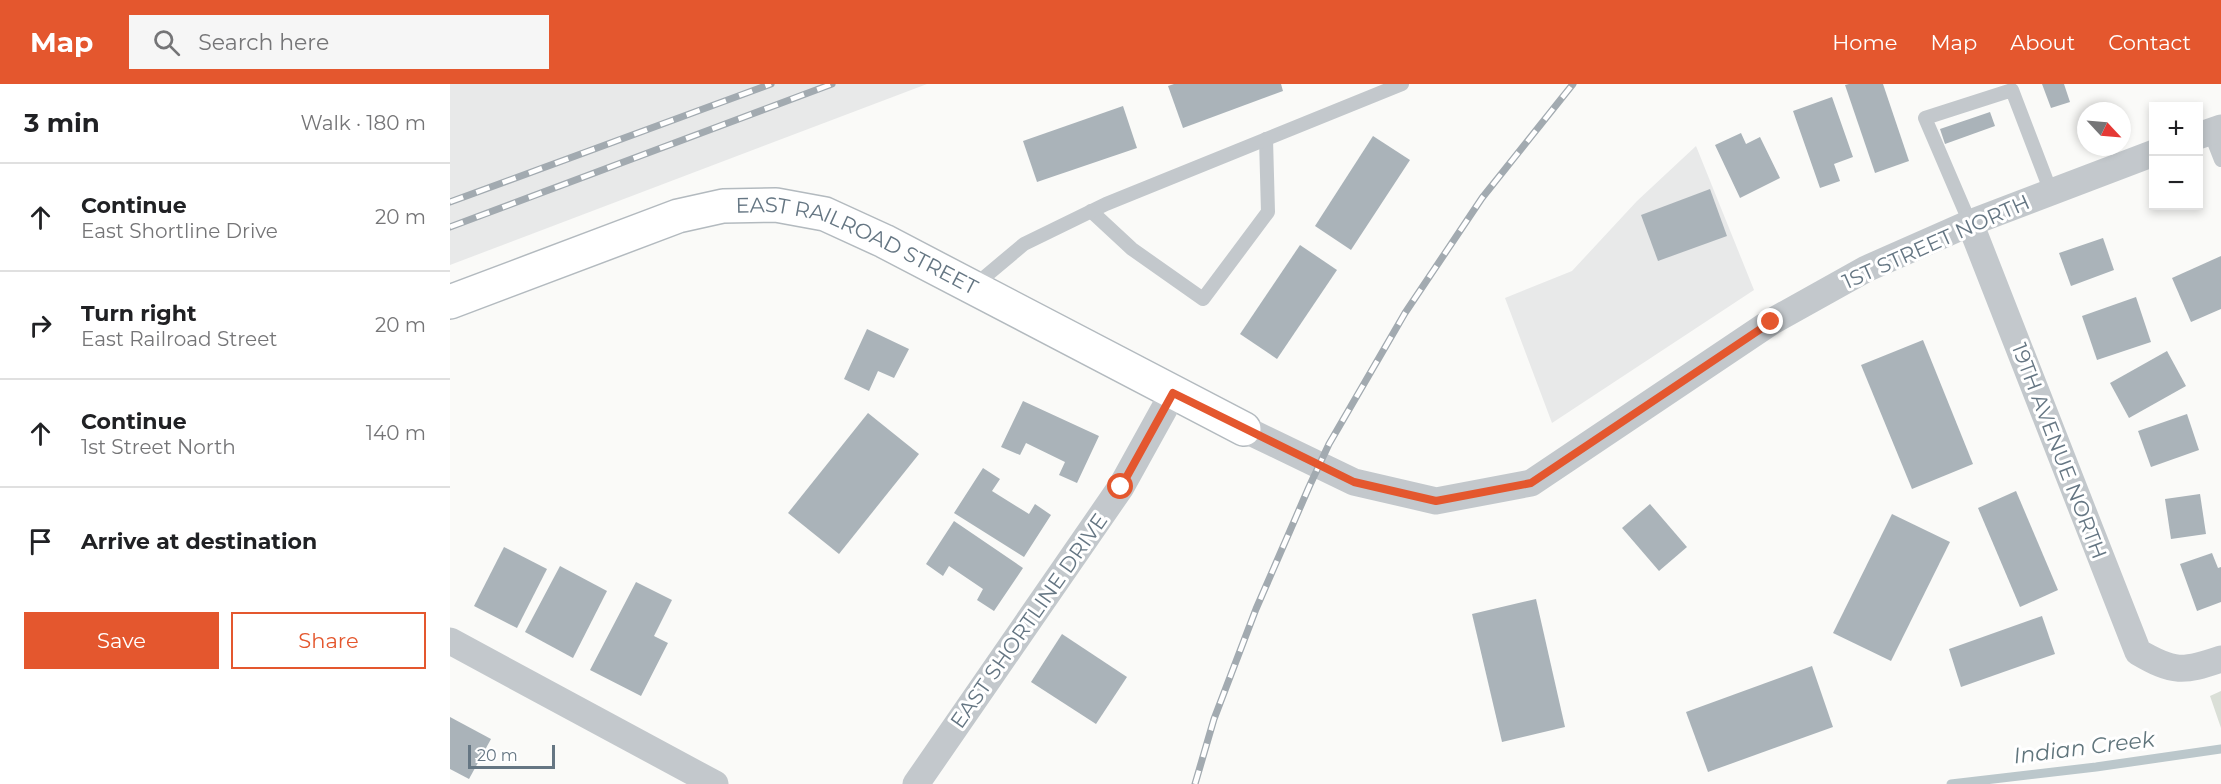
<!DOCTYPE html>
<meta charset="utf-8">
<style>
body{margin:0;font-family:Montserrat,sans-serif;background:#f6f6f6;color:#202124}
.controls{position:absolute;right:18px;top:18px;display:grid;overflow:hidden;border-radius:0px;box-shadow:0 3px 9px #0003}
.controls button{width:54px;height:54px;display:grid;place-items:center;padding:0;border:0;border-bottom:2px solid #e0e0e0;background:#fff;color:#202124;font:30px sans-serif}
.compass{position:absolute;left:1627px;top:18px;width:54px;height:54px;border-radius:50%;background:#fff;box-shadow:0 3px 9px #0003;rotate:116deg}
.scale{position:absolute;left:18px;bottom:15px;width:87px;box-sizing:border-box;padding-left:6px;border:3px solid #657683;border-top:0;font-size:16px;line-height:21px;white-space:nowrap;color:#657683;-webkit-text-stroke:4px #fff;paint-order:stroke}
.stop{position:absolute;width:18px;height:18px;margin:-14px;border:4px solid #e4572e;border-radius:50%;background:#fff}
.stop.end{background:#e4572e;border-color:#fff;box-shadow:0 2px 6px #0008}
.list{margin:0;padding:0;list-style:none}
h2{display:flex;justify-content:space-between;align-items:center;height:78px;margin:0;padding:0 24px;font-size:26px}
h2 small{font-size:20px;font-weight:400;color:#757577}
.list li{display:grid;grid-template-columns:39px 1fr auto;gap:18px;align-items:center;box-sizing:border-box;height:108px;padding:0 24px;border-top:2px solid #e0e0e0}
.list b{display:block;font-size:22px;white-space:nowrap}
.list p{margin:0;font-size:20px;white-space:nowrap;color:#757577}
.list em{font-size:20px;font-style:normal;color:#757577}
.actions{display:flex;gap:12px;padding:18px 24px}
.actions a{flex:1;padding:14px 0;border:2px solid #e4572e;border-radius:0px;text-align:center;font-size:21px;color:#e4572e}
.actions .main{background:#e4572e;color:#fff}
.icon{flex:none;width:33px;height:33px;fill:none;stroke:currentColor;stroke-width:2;stroke-linecap:round;stroke-linejoin:round}
.map{position:relative;flex:none;width:1771px;height:700px;overflow:hidden}
header{display:flex;align-items:center;gap:36px;box-sizing:border-box;height:84px;padding:0 30px;background:#e4572e;color:#fff}
header strong{font-size:28px}
nav{display:flex;gap:33px;margin-inline-start:auto;font-size:21px}
.search{width:420px;height:54px;background:#f6f6f6;display:flex;align-items:center;gap:15px;box-sizing:border-box;padding:0 21px;border-radius:0px;color:#757577;font-size:22px}
main{display:flex}
aside{flex:1;background:#fff}
.map>svg:first-child{display:block}
</style>
<header>
<strong>Map</strong>
<div class="search"><svg class="icon" aria-label="search" viewBox="0 0 24 24"><circle cx="10" cy="10" r="6"/><path d="M15 15l6 6"/></svg>Search here</div>
<nav><a>Home</a><a>Map</a><a>About</a><a>Contact</a></nav>
</header>
<main>
<aside>
<h2>3 min<small>Walk · 180 m</small></h2>
<ul class="list">
<li><svg class="icon" aria-label="ahead" viewBox="0 0 24 24"><path d="M12 20V5M6 11l6-6 6 6"/></svg><div><b>Continue</b><p>East Shortline Drive</p></div><em>20 m</em></li>
<li><svg class="icon" aria-label="right" viewBox="0 0 24 24"><path d="M7 20v-9h11M14 6l5 5-5 5"/></svg><div><b>Turn right</b><p>East Railroad Street</p></div><em>20 m</em></li>
<li><svg class="icon" aria-label="ahead" viewBox="0 0 24 24"><path d="M12 20V5M6 11l6-6 6 6"/></svg><div><b>Continue</b><p>1st Street North</p></div><em>140 m</em></li>
<li><svg class="icon" aria-label="arrive" viewBox="0 0 24 24"><path d="M6 21V4h12l-3 4 3 4H6"/></svg><div><b>Arrive at destination</b></div></li>
</ul>
<div class="actions"><a class="main">Save</a><a>Share</a></div>
</aside>
<div class="map">
<svg width="1771" height="700" viewBox="0 0 1771 700">
<rect width="100%" height="100%" fill="#fafaf8"/>
<g fill="#e8e9e9">
<path d="M0,0H477L0,181Z"/>
<path d="M1246,62L1304,206L1102,339L1055,214L1122,187L1187,117Z"/>
</g>
<path fill="#dadfd7" d="M1771,607V644L1760,612Z"/>
<g fill="none" stroke-linecap="round" stroke-linejoin="round">
<path stroke="#bbc7cb" stroke-width="9" d="M1501,700L1646,683L1771,665"/>
</g>
<g fill="#aab3b9">
<path d="M724,0H831L833,7L733,44L718,2Z"/>
<path d="M1399,0H1433L1459,77L1425,89L1395,1Z"/>
<path d="M1592,0H1614L1620,18L1601,24Z"/>
<path d="M1382,13L1403,73L1384,80L1390,97L1370,104L1343,27Z"/>
<path d="M673,22L687,64L587,98L573,57Z"/>
<path d="M1540,28L1545,42L1495,60L1490,45Z"/>
<path d="M1291,49L1296,60L1310,53L1330,94L1290,114L1265,61Z"/>
<path d="M923,52L960,76L901,166L865,142Z"/>
<path d="M1260,105L1277,152L1208,177L1191,131Z"/>
<path d="M1653,154L1664,186L1621,202L1609,169Z"/>
<path d="M850,161L887,186L827,275L790,250Z"/>
<path d="M1771,172V225L1741,238L1722,194Z"/>
<path d="M1686,213L1701,258L1647,276L1632,232Z"/>
<path d="M417,245L459,265L444,294L428,287L419,307L394,295Z"/>
<path d="M1473,256L1523,380L1462,405L1411,281Z"/>
<path d="M1717,267L1736,302L1679,334L1660,299Z"/>
<path d="M573,317L649,352L627,399L609,391L615,378L576,359L570,371L551,363Z"/>
<path d="M418,329L469,370L389,470L338,429Z"/>
<path d="M1737,330L1749,366L1701,383L1688,347Z"/>
<path d="M533,384L550,395L542,407L579,430L585,420L601,431L574,473L504,429Z"/>
<path d="M1566,407L1608,506L1570,523L1528,424Z"/>
<path d="M1750,410L1756,450L1721,455L1715,415Z"/>
<path d="M1200,420L1237,463L1209,487L1172,444Z"/>
<path d="M1442,430L1500,458L1441,577L1383,549Z"/>
<path d="M504,437L573,484L544,527L527,516L533,505L499,482L493,492L476,480Z"/>
<path d="M54,463L97,485L67,544L24,522Z"/>
<path d="M1762,469L1768,484L1771,483V518L1747,527L1730,480Z"/>
<path d="M110,482L157,507L123,574L75,548Z"/>
<path d="M186,498L222,516L204,552L218,559L191,612L140,586Z"/>
<path d="M1086,515L1115,643L1052,658L1022,530Z"/>
<path d="M1592,532L1605,570L1511,603L1499,565Z"/>
<path d="M612,550L677,593L646,640L581,598Z"/>
<path d="M1362,582L1383,643L1258,688L1236,628Z"/>
<path d="M0,633L41,655L19,695L0,685Z"/>
</g>
<g fill="none" stroke-linecap="round" stroke-linejoin="round">
<defs>
<g id="secondary">
<path id="s1" d="M0,218L228,132L273,122L326,121L375,130L434,157L794,345"/>
</g>
</defs>
<use href="#secondary" stroke="#b3babf" stroke-width="36"/>
<g stroke="#c3c8cc" stroke-width="14">
<path d="M1760,48L1771,76"/>
<path d="M641,127L682,165L753,215L818,128L816,55"/>
<path d="M1520,139L1475,34L1562,6L1601,108"/>
<path d="M524,202L574,160L656,120L952,0"/>
</g>
<g stroke="#c3c8cc" stroke-width="27">
<path d="M1748,52L1771,44"/>
<path d="M1520,139L1688,568C1724,589 1733,588 1771,575"/>
<path d="M794,345L904,398L986,417L1081,399L1321,238L1416,185L1520,139L1704,69"/>
<path d="M0,557L265,700"/>
<path d="M466,700L671,403L723,309"/>
</g>
<use href="#secondary" stroke="#fff" stroke-width="33"/>
<defs>
<g id="rail">
<path d="M0,118L321,0"/>
<path d="M0,143L382,0"/>
<path d="M745,700L764,635L806,525L859,403L879,360L955,229L1032,114L1123,0"/>
</g>
</defs>
<use href="#rail" stroke="#a2aab0" stroke-width="7"/>
<use href="#rail" stroke="#fff" stroke-width="4.5" stroke-dasharray="14" stroke-linecap="butt"/>
</g>
<g fill="none" stroke-linecap="round" stroke-linejoin="round">
<path stroke="#e4572e" stroke-width="8" d="M671,403L723,309L904,398L986,417L1081,399L1321,238"/>
</g>
<g text-anchor="middle" stroke-width="6" stroke-linejoin="round" paint-order="stroke">
<g font-size="21" fill="#657683" stroke="#fff">
<text transform="translate(1486 158) rotate(-24)" y="7">1ST STREET NORTH</text>
<text dy="7" stroke="none"><textPath href="#s1" startOffset="432">EAST RAILROAD STREET</textPath></text>
<text transform="translate(1609 367) rotate(69)" y="7">19TH AVENUE NORTH</text>
<text transform="translate(579 537) rotate(-55)" y="7">EAST SHORTLINE DRIVE</text>
</g>
<g font-size="22" font-style="italic" fill="#60757c" stroke="#fff">
<text transform="translate(1634 663) rotate(-7)" y="8">Indian Creek</text>
</g>
</g>
</svg>
<div class="controls">
<button>+</button>
<button>−</button>
</div>
<svg class="compass" viewBox="-18 -18 36 36"><path d="M0-13l5 13h-10z" fill="#e53935"/><path d="M0 13l5-13h-10z" fill="#757577"/></svg>
<div class="scale">20 m</div>
<div class="stop" style="left:671px;top:403px"></div>
<div class="stop end" style="left:1321px;top:238px"></div>
</div>
</main>
